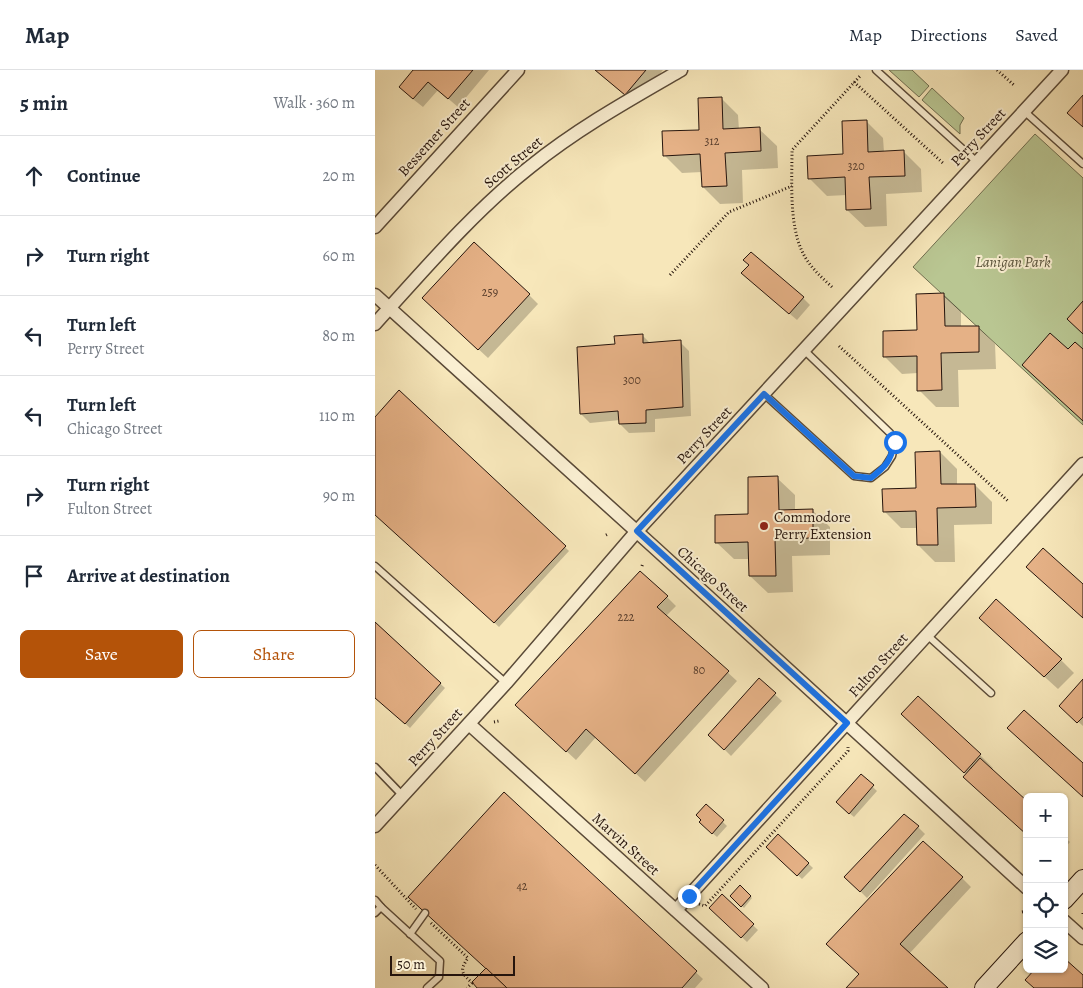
<!DOCTYPE html>
<meta charset="utf-8">
<style>
body{margin:0;font-family:Alegreya,serif;background:#f2f2f3;color:#1f2937}
.controls{position:absolute;right:15px;bottom:15px;display:grid;overflow:hidden;border-radius:8px;box-shadow:0 1px 4px #0004}
.controls button{width:45px;height:45px;display:grid;place-items:center;padding:0;border:0;border-bottom:1px solid #e0e1e3;background:#fff;color:#1f2937;font:25px sans-serif}
.scale{position:absolute;left:15px;bottom:12px;width:125px;box-sizing:border-box;padding-left:5px;border:2px solid #26150d;border-top:0;font-size:14px;line-height:18px;white-space:nowrap;color:#26150d;-webkit-text-stroke:4px #faefd2;paint-order:stroke}
.stop{position:absolute;width:15px;height:15px;margin:-11px;border:4px solid #1a73e8;border-radius:50%;background:#fff}
.stop.end{background:#1a73e8;border-color:#fff;box-shadow:0 1px 5px #0008}
.list{margin:0;padding:0;list-style:none}
h2{display:flex;justify-content:space-between;align-items:center;height:65px;margin:0;padding:0 20px;font-size:21px}
h2 small{font-size:16px;font-weight:400;color:#747a83}
.list li{display:grid;grid-template-columns:32px 1fr auto;gap:15px;align-items:center;box-sizing:border-box;height:80px;padding:0 20px;border-top:1px solid #e0e1e3}
.list b{display:block;font-size:19px;white-space:nowrap}
.list p{margin:0;font-size:16px;white-space:nowrap;color:#747a83}
.list em{font-size:16px;font-style:normal;color:#747a83}
.actions{display:flex;gap:10px;padding:15px 20px}
.actions a{flex:1;padding:11px 0;border:1px solid #b45309;border-radius:8px;text-align:center;font-size:18px;color:#b45309}
.actions .main{background:#b45309;color:#fff}
.icon{flex:none;width:28px;height:28px;fill:none;stroke:currentColor;stroke-width:2;stroke-linecap:round;stroke-linejoin:round}
.map{position:relative;flex:none;width:708px;height:918px;overflow:hidden}
header{display:flex;align-items:center;gap:30px;box-sizing:border-box;height:70px;padding:0 25px;background:#fff;border-bottom:1px solid #e0e1e3}
header strong{font-size:24px}
nav{display:flex;gap:28px;margin-inline-start:auto;font-size:18px}
main{display:flex}
aside{flex:1;background:#fff}
.map>svg:first-child{display:block}
</style>
<header>
<strong>Map</strong>
<nav><a>Map</a><a>Directions</a><a>Saved</a></nav>
</header>
<main>
<aside>
<h2>5 min<small>Walk · 360 m</small></h2>
<ul class="list">
<li><svg class="icon" aria-label="ahead" viewBox="0 0 24 24"><path d="M12 20V5M6 11l6-6 6 6"/></svg><div><b>Continue</b></div><em>20 m</em></li>
<li><svg class="icon" aria-label="right" viewBox="0 0 24 24"><path d="M7 20v-9h11M14 6l5 5-5 5"/></svg><div><b>Turn right</b></div><em>60 m</em></li>
<li><svg class="icon" aria-label="left" viewBox="0 0 24 24"><path d="M17 20v-9H6M10 6l-5 5 5 5"/></svg><div><b>Turn left</b><p>Perry Street</p></div><em>80 m</em></li>
<li><svg class="icon" aria-label="left" viewBox="0 0 24 24"><path d="M17 20v-9H6M10 6l-5 5 5 5"/></svg><div><b>Turn left</b><p>Chicago Street</p></div><em>110 m</em></li>
<li><svg class="icon" aria-label="right" viewBox="0 0 24 24"><path d="M7 20v-9h11M14 6l5 5-5 5"/></svg><div><b>Turn right</b><p>Fulton Street</p></div><em>90 m</em></li>
<li><svg class="icon" aria-label="arrive" viewBox="0 0 24 24"><path d="M6 21V4h12l-3 4 3 4H6"/></svg><div><b>Arrive at destination</b></div></li>
</ul>
<div class="actions"><a class="main">Save</a><a>Share</a></div>
</aside>
<div class="map">
<svg width="708" height="918" viewBox="0 0 708 918">
<rect width="100%" height="100%" fill="#f7e7ba"/>
<filter id="stains"><feTurbulence type="fractalNoise" baseFrequency=".004" numOctaves="4"/><feColorMatrix values="0 0 0 0 .2 0 0 0 0 .09 0 0 0 0 .02 0 0 0 .5 -.17"/></filter>
<radialGradient id="worn" r=".72"><stop offset=".6" stop-color="#630" stop-opacity="0"/><stop offset="1" stop-color="#630" stop-opacity=".3"/></radialGradient>
<g fill="#b9c692" stroke="#706e50">
<path d="M514,0H537L554,16L544,27Z"/>
<path d="M557,18L589,48L585,55V64L547,30Z"/>
<path d="M660,64L708,108V355L538,197Z"/>
</g>
<g fill="#0003">
<path d="M40,0H114L83,37L63,20L48,37L34,26Z"/>
<path d="M220,0H288L259,33Z"/>
<path d="M346,28L363,45L364,60L384,59L402,76L403,98L367,100L368,133L345,134L328,117L327,102L307,103L290,86L326,61Z"/>
<path d="M491,51L508,68L509,82H529L546,99L547,122L511,124L512,156L490,157L472,140V125L452,126L435,109L469,85Z"/>
<path d="M375,210L428,228L435,235L422,250Z"/>
<path d="M568,224L586,241V257H603L620,274L621,299L583,300L584,337H561L544,320L543,303L527,304L509,286L543,262Z"/>
<path d="M154,225L163,234L113,288L58,237Z"/>
<path d="M268,266L276,274L305,272L314,281L316,346L280,349V362L254,363L245,354V350L215,353L206,344L241,275Z"/>
<path d="M25,322L194,481L124,557L0,444V349Z"/>
<path d="M565,382L582,399V415H600L617,432V454L579,455L580,492H560L543,475V458H526L509,441L542,419Z"/>
<path d="M402,408L420,425V441L437,440L455,457V485L417,486L418,522L393,523L375,506V489H359L341,472L375,445Z"/>
<path d="M292,527L301,536L291,546L362,611L270,712L221,667L201,690L151,644Z"/>
<path d="M0,554L70,618L35,658L0,626Z"/>
<path d="M619,561L686,590L699,603L683,619Z"/>
<path d="M384,610L407,631L356,686L341,671Z"/>
<path d="M708,611V656L686,636Z"/>
<path d="M543,627L605,685L618,698L616,700L592,705L541,657Z"/>
<path d="M486,706L502,721L479,747L467,737Z"/>
<path d="M129,724L328,909L320,918H104L112,899Z"/>
<path d="M331,736L352,756L342,767L330,757Z"/>
<path d="M543,757L550,764L492,828L471,807Z"/>
<path d="M403,765L438,798L427,809L393,777Z"/>
<path d="M689,767L695,772L689,779Z"/>
<path d="M587,808L596,817L534,884L571,918H473L485,904Z"/>
<path d="M365,817L377,828L369,838L357,826Z"/>
<path d="M347,826L383,860L372,872L336,838Z"/>
</g>
<g fill="#e5b186" stroke="#26150d">
<path d="M38,0H98L73,29L53,12L38,29L24,17Z"/>
<path d="M220,0H271L250,25Z"/>
<path d="M708,25V57L692,43Z"/>
<path d="M347,27L348,59L385,57L386,81L350,83L352,116L327,117L325,84L288,86L287,61L324,60L323,28Z"/>
<path d="M492,50L493,82L529,80L530,106L494,107L496,139L471,140L470,107L433,109L432,86L468,84L467,51Z"/>
<path d="M99,172L155,224L103,280L47,228Z"/>
<path d="M376,182L429,227L414,244L366,203L374,195L368,190Z"/>
<path d="M569,223L570,256H604V282L566,283L567,320L542,321V286L508,287V261L542,260L541,224Z"/>
<path d="M708,231V264L692,249Z"/>
<path d="M675,263L693,279L700,272L708,279V351L647,295Z"/>
<path d="M268,264V273L306,270L308,337L271,340V353L244,354L243,341L205,344L202,277L240,274L239,266Z"/>
<path d="M24,320L191,476L119,553L0,445V347Z"/>
<path d="M565,381L566,414H600L601,437L562,438L563,475H542L541,441L508,442L507,419L541,418L540,382Z"/>
<path d="M403,406L404,440L438,439V468L400,469L401,506H374L373,472L340,473V445L373,444V407Z"/>
<path d="M668,478L708,514V548L651,497Z"/>
<path d="M265,501L293,526L282,537L354,601L260,704L211,659L191,682L140,635Z"/>
<path d="M621,529L687,589L669,607L604,548Z"/>
<path d="M0,552L66,613L30,654L0,628Z"/>
<path d="M384,608L401,623L349,680L333,665Z"/>
<path d="M708,609V647L702,653L684,636Z"/>
<path d="M543,626L606,684L589,703L526,644Z"/>
<path d="M649,640L708,693V727L632,658Z"/>
<path d="M605,688L652,731V765L588,707Z"/>
<path d="M486,704L499,715L474,744L461,732Z"/>
<path d="M129,722L322,901L307,918H132L33,827Z"/>
<path d="M331,734L349,750L337,764L324,752L326,750L321,745Z"/>
<path d="M529,744L544,756L485,822L469,807Z"/>
<path d="M403,764L434,793L422,806L391,777Z"/>
<path d="M548,771L588,807L525,874L573,918H471L484,904L451,874Z"/>
<path d="M365,815L376,826L366,837L355,826Z"/>
<path d="M347,824L379,854L366,868L334,838Z"/>
<path d="M689,888L708,905V918H659L650,910L660,899H689Z"/>
<path d="M111,898L132,918H102L97,912Z"/>
</g>
<g fill="none" stroke-linecap="round" stroke-linejoin="round">
<defs>
<g id="lane">
<path d="M501,0L602,92"/>
<path d="M649,41L708,94"/>
<path d="M389,324L479,406L496,408L510,397L517,386L520,372L515,363L429,280"/>
<path d="M0,496L131,613"/>
<path d="M552,565L616,623"/>
<path d="M0,697L28,726"/>
<path d="M0,830L6,837L0,843"/>
<path d="M6,837L65,891L64,907L52,918"/>
<path d="M35,864L50,843"/>
</g>
<g id="street">
<path d="M0,157L143,0"/>
<path d="M0,225L281,479L652,818"/>
<path d="M0,254C48,201 99,141 155,97C202,59 254,30 306,0"/>
<path d="M94,654L387,918"/>
<path d="M0,756L131,613L262,461L687,0"/>
<path d="M301,840L708,394"/>
<path d="M689,851L708,868"/>
</g>
<g id="secondary">
<path d="M689,830L708,809"/>
<path d="M609,918L652,871"/>
</g>
</defs>
<use href="#lane" stroke="#5a4a38" stroke-width="9"/>
<use href="#street" stroke="#5a4a38" stroke-width="15"/>
<use href="#secondary" stroke="#26150d" stroke-width="20"/>
<g stroke="#26150d" stroke-width="3" stroke-dasharray="1 2.5" stroke-linecap="butt">
<path d="M622,0L640,16"/>
<path d="M479,12L569,94"/>
<path d="M295,205L354,142L417,116"/>
<path d="M457,217C445,206 433,195 427,181C414,154 417,110 417,80L486,5"/>
<path d="M464,276L634,432"/>
<path d="M231,465L233,464"/>
<path d="M267,496L268,493"/>
<path d="M119,652L124,651"/>
<path d="M0,795L41,839"/>
<path d="M324,834L330,836L473,681V677"/>
<path d="M647,842L652,841"/>
<path d="M708,844V843"/>
<path d="M56,853L93,888C84,901 87,903 97,913L92,918"/>
</g>
<use href="#lane" stroke="#faefd2" stroke-width="6"/>
<use href="#street" stroke="#faefd2" stroke-width="12"/>
<use href="#secondary" stroke="#faefd2" stroke-width="18"/>
</g>
<g fill="none" stroke-linecap="round" stroke-linejoin="round">
<path stroke="#1a73e8" stroke-width="6" d="M314,826L472,653L262,461L389,324L479,406L496,408C511,396 515,392 520,372"/>
</g>
<circle fill="#8f2418" stroke="#faefd2" stroke-width="2" cx="389" cy="456" r="5"/>
<g text-anchor="middle" stroke-width="4" stroke-linejoin="round" paint-order="stroke">
<g font-size="12" fill="#563c2b">
<text x="337" y="75">312</text>
<text x="481" y="100">320</text>
<text x="115" y="226">259</text>
<text x="257" y="314">300</text>
<text x="251" y="551">222</text>
<text x="324" y="604">80</text>
<text x="147" y="820">42</text>
</g>
<g font-size="15" fill="#26150d" stroke="#faefd2">
<text transform="translate(59 67) rotate(-48)" y="5">Bessemer Street</text>
<text transform="translate(603 67) rotate(-47)" y="5">Perry Street</text>
<text transform="translate(138 92) rotate(-40)" y="5">Scott Street</text>
<text transform="translate(329 365) rotate(-47)" y="5">Perry Street</text>
<text transform="translate(338 509) rotate(42)" y="5">Chicago Street</text>
<text transform="translate(503 595) rotate(-48)" y="5">Fulton Street</text>
<text transform="translate(60 667) rotate(-48)" y="5">Perry Street</text>
<text transform="translate(251 774) rotate(42)" y="5">Marvin Street</text>
</g>
<g font-size="15" font-style="italic" fill="#59533c" stroke="#faefd2">
<text x="638" y="197">Lanigan Park</text>
</g>
<g font-size="15" fill="#26150d" stroke="#faefd2" text-anchor="start">
<text x="399" y="452">Commodore<tspan x="399" dy="17">Perry Extension</tspan></text>
</g>
</g>
<rect width="100%" height="100%" filter="url(#stains)"/>
<rect width="100%" height="100%" fill="url(#worn)"/>
</svg>
<div class="controls">
<button>+</button>
<button>−</button>
<button><svg class="icon" aria-label="locate" viewBox="0 0 24 24"><circle cx="12" cy="12" r="6"/><path d="M12 2v4M12 18v4M2 12h4M18 12h4"/></svg></button>
<button><svg class="icon" aria-label="layers" viewBox="0 0 24 24"><path d="M12 4l9 5-9 5-9-5zM3 14l9 5 9-5"/></svg></button>
</div>
<div class="scale">50 m</div>
<div class="stop" style="left:520px;top:372px"></div>
<div class="stop end" style="left:314px;top:826px"></div>
</div>
</main>
